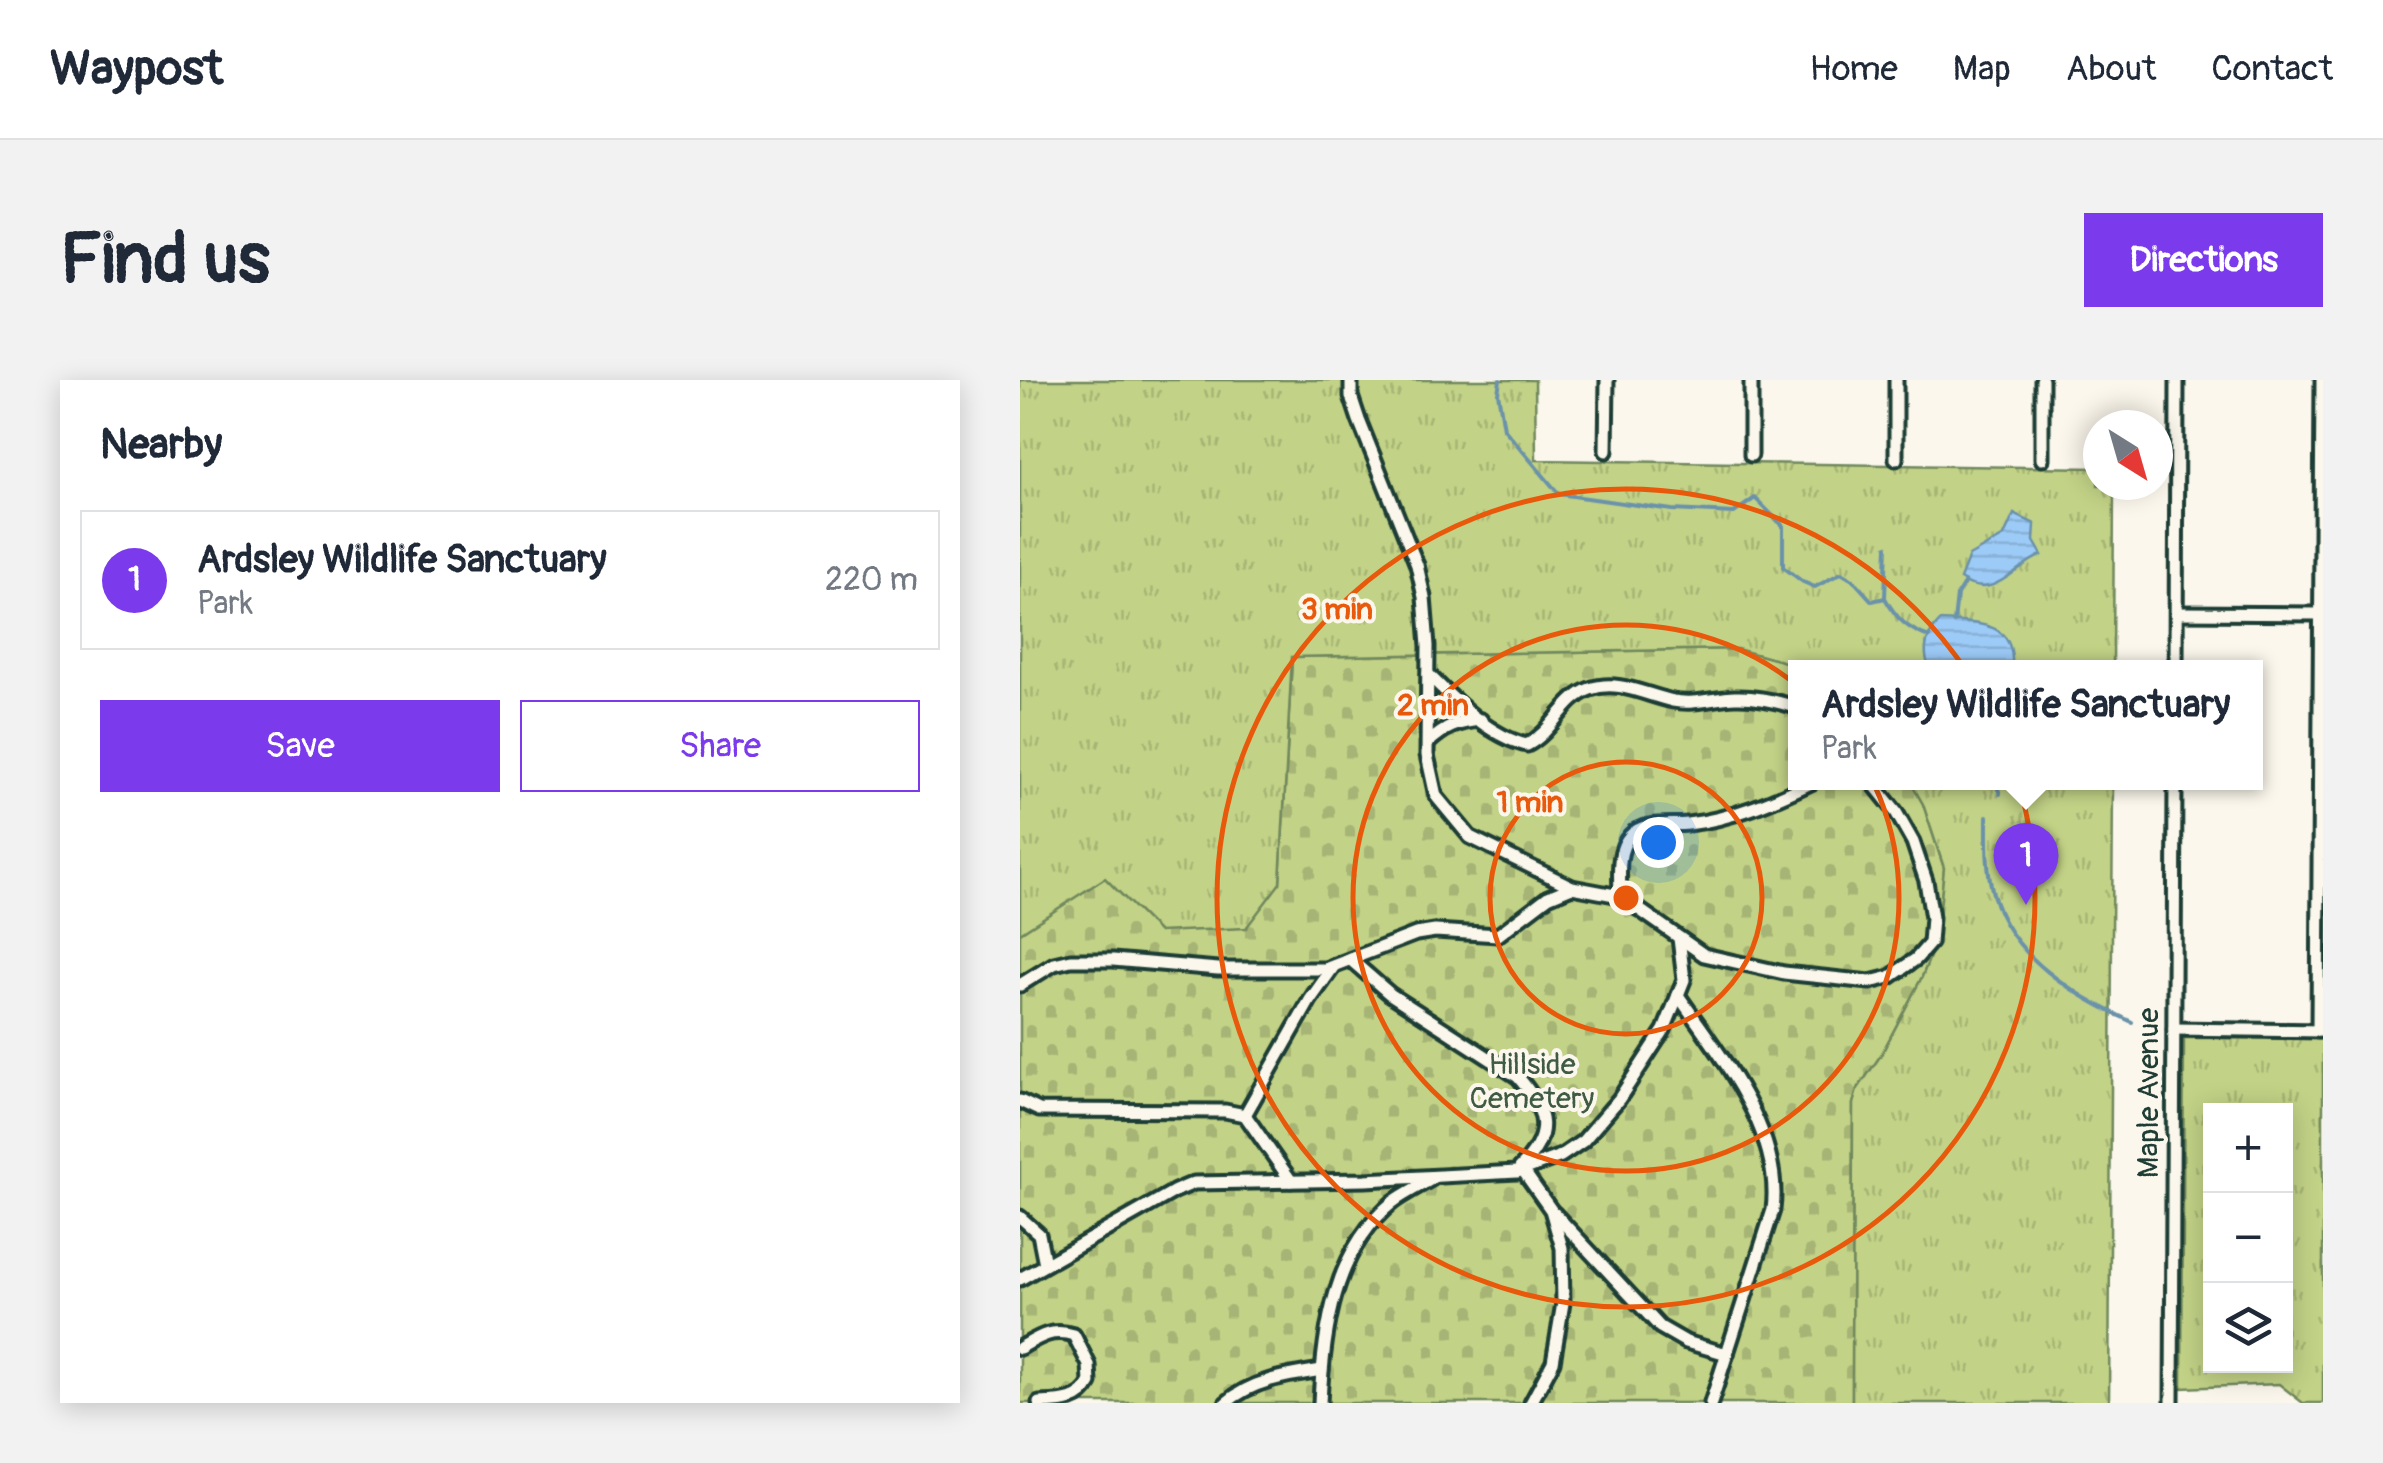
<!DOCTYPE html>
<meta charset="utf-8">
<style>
body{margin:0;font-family:Pangolin,sans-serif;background:#f2f2f3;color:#1f2937}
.controls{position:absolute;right:30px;bottom:30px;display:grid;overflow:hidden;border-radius:0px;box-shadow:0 5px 25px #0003}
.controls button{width:90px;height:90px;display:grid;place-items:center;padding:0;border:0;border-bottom:2px solid #e0e1e3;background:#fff;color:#1f2937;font:50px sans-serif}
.compass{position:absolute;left:1063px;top:30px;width:90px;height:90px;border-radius:50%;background:#fff;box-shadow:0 5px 25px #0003;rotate:143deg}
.you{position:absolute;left:638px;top:462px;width:35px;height:35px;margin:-25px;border:8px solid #fff;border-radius:50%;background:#1a73e8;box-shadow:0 0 0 15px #1a73e833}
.badge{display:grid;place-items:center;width:65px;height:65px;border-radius:50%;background:#7c3aed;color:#fff;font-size:32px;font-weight:700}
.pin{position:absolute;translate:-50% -82px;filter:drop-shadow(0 2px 5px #0008)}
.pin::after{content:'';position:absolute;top:52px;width:35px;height:30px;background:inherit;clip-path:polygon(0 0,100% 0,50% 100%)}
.popup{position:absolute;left:768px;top:280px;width:475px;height:130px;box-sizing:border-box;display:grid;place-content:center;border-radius:0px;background:#fff;filter:drop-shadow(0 2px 8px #0005);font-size:32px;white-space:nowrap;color:#747a83}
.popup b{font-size:38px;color:#1f2937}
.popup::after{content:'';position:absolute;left:50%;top:100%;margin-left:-20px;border:20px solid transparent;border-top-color:#fff}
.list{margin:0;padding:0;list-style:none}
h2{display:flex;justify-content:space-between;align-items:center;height:130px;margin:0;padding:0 40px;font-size:42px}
h2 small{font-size:32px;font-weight:400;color:#747a83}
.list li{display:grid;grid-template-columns:65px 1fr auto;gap:30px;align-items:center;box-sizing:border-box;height:140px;margin:0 20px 20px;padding:0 20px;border:2px solid #e0e1e3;border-radius:0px}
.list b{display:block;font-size:38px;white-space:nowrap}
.list p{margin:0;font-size:32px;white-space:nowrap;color:#747a83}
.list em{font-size:32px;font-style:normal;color:#747a83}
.actions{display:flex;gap:20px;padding:30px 40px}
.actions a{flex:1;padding:22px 0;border:2px solid #7c3aed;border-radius:0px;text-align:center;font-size:35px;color:#7c3aed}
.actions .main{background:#7c3aed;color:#fff}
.icon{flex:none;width:55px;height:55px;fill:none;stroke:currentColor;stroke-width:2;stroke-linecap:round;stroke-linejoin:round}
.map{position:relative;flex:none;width:1303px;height:1023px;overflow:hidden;border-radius:0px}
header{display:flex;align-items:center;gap:60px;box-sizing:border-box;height:140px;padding:0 50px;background:#fff;border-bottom:2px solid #e0e1e3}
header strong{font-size:48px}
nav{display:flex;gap:55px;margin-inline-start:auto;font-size:35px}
.intro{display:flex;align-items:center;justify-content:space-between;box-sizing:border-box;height:240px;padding:0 60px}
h1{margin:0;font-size:70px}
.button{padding:25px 45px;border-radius:0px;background:#7c3aed;color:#fff;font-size:35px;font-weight:700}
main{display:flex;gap:60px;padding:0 60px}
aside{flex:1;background:#fff;border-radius:0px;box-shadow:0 5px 25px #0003}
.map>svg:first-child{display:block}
</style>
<header>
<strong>Waypost</strong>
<nav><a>Home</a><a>Map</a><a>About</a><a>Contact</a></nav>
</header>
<div class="intro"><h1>Find us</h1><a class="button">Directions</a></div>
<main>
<aside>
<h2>Nearby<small></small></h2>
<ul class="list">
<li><span class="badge">1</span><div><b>Ardsley Wildlife Sanctuary</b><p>Park</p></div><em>220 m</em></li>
</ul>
<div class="actions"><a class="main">Save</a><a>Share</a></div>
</aside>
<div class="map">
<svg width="1303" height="1023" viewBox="0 0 1303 1023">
<defs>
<pattern id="cemetery-stones" width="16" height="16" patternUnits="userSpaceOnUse" patternTransform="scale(2.5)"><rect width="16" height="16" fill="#c2d286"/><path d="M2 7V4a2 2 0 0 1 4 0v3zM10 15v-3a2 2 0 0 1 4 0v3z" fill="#a6b574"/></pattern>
<pattern id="park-tufts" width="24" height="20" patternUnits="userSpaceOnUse" patternTransform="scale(2.5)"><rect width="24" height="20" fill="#c2d286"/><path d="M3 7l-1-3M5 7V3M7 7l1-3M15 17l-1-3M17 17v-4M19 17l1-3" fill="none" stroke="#a6b574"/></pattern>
<pattern id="water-rules" width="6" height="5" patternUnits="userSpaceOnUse" patternTransform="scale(2.5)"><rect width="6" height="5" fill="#9dcbf8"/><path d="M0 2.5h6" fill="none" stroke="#87afd5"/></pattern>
</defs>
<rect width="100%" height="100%" fill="#fbf7ec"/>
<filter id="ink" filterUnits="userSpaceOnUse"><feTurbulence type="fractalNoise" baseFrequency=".01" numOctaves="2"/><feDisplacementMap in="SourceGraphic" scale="20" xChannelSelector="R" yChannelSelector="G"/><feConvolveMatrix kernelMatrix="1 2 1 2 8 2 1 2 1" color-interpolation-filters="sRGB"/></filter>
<g filter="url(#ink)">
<path fill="url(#cemetery-stones)" stroke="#70885d" stroke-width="2.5" d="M717,269L784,287L776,288V402L891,403L903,424L924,488L917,559L902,597L861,675L837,710L833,724L832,1023H0V553L85,498L139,552L260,503L272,277Z"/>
<g fill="url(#park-tufts)" stroke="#70885d" stroke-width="2.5" fill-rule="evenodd">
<path d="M0,0H515L516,80L1078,88V105H1094L1093,287H784L717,269L272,277L260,503L226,548L139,552L85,498L0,553Z"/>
<path d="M891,403H1093L1089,1023H832L833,724L837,710L861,675L902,597L917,559L924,488L903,424Z"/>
<path d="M1164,658H1303V1023H1283L1259,1004L1162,1008ZM1190,731H1266V986H1190Z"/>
</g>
<g fill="url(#water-rules)" stroke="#6b92aa" stroke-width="2.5">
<path d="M994,134L1015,144L1014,161L1022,175C993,186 974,223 940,199L949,176L984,156Z"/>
<path d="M920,241C956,243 995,240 992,287H909C902,270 907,254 920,241Z"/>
</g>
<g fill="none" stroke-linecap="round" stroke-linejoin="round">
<g stroke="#6b92aa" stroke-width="4">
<path d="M480,0L478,13L484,49L539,114L652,130L714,133L735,118L763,146V187L783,202L795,207L821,193L833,200L852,221L865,218C876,238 887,249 909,257"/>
<path d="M865,217L867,166"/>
<path d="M934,242L937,215L945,202"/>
<path d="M975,402L980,414"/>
<path d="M967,436C967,462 966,489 973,514C990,577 1056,616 1112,642"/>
</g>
<defs>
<g id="minor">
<path d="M331,0V16L339,40L397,185L404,217L408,266L407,375L416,416L450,457L552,507L600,516L684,575L764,593L850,602L870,597L896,579L910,563L912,538L906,501L893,462L876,432L852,402"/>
<path d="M586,71L587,0"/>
<path d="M731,75V0"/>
<path d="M876,79V0"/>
<path d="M1022,79V0"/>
<path d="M1157,233L1303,234"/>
<path d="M1156,288L1157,0"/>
<path d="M408,294C434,320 470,357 507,365C534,351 543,319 570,309C598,299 625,315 653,321C675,325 693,318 715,317C736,316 756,321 776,327"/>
<path d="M408,363C425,347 438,342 461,340"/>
<path d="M600,516C600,497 596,471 610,456C623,441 649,446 668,444C712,439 753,421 793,402"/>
<path d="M332,581L370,614L498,697C528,732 533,755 500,788"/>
<path d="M0,605L34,584L51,580H93L198,589H305L396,554L415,551L478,555L528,517L552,507"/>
<path d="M658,615C700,676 763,751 753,830L691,1023"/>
<path d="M1154,649L1303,651"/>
<path d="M1298,651L1302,0"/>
<path d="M0,721L19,730L205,731L225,735L271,801"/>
<path d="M225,735L290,620L314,586"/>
<path d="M502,789L531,830L542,868L543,923L533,982L511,1023"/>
<path d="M534,833L640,947L666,962L707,974"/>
<path d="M0,837L19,854L25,884"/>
<path d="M0,899L155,811L174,803L345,800L497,792L541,776L563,761L599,719L644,650L664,600L659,558"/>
<path d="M0,968C19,957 31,948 54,955L69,985L70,1003C60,1023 39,1022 19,1023"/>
<path d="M206,1023C232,1000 269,995 302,990"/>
<path d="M300,1023C303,952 314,870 373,822C385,813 400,806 413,798"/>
<path d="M1152,1023L1155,402"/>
</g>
</defs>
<use href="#minor" stroke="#1f3d34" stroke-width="19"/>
<use href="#minor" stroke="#fbf7ec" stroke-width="11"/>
</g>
</g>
<g fill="none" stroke="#e8590c" stroke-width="5">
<circle cx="606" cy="518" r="136"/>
<circle cx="606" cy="518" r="273"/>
<circle cx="606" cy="518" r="409"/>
</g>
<g text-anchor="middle" stroke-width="8" stroke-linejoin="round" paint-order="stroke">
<g font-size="30" fill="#405b44" stroke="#fbf7ec">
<text x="512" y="694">Hillside<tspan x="512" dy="34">Cemetery</tspan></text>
</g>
<g font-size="30" fill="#1f3d34" stroke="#fbf7ec">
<text transform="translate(1128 713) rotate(-90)" y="10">Maple Avenue</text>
</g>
</g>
<circle cx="606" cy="518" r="15" fill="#e8590c" stroke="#fbf7ec" stroke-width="5"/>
<g font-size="30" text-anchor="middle" font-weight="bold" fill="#e8590c" stroke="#fbf7ec" stroke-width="8" stroke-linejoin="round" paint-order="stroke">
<text x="317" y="239">3 min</text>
<text x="413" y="335">2 min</text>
<text x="510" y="432">1 min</text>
</g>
</svg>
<div class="controls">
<button>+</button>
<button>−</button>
<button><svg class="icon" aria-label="layers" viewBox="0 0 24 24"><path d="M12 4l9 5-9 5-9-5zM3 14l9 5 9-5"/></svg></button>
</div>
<svg class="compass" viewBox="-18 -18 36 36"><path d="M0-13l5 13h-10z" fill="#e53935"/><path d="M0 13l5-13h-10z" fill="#747a83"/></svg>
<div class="you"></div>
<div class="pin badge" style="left:1006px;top:525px">1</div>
<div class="popup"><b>Ardsley Wildlife Sanctuary</b>Park</div>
</div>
</main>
